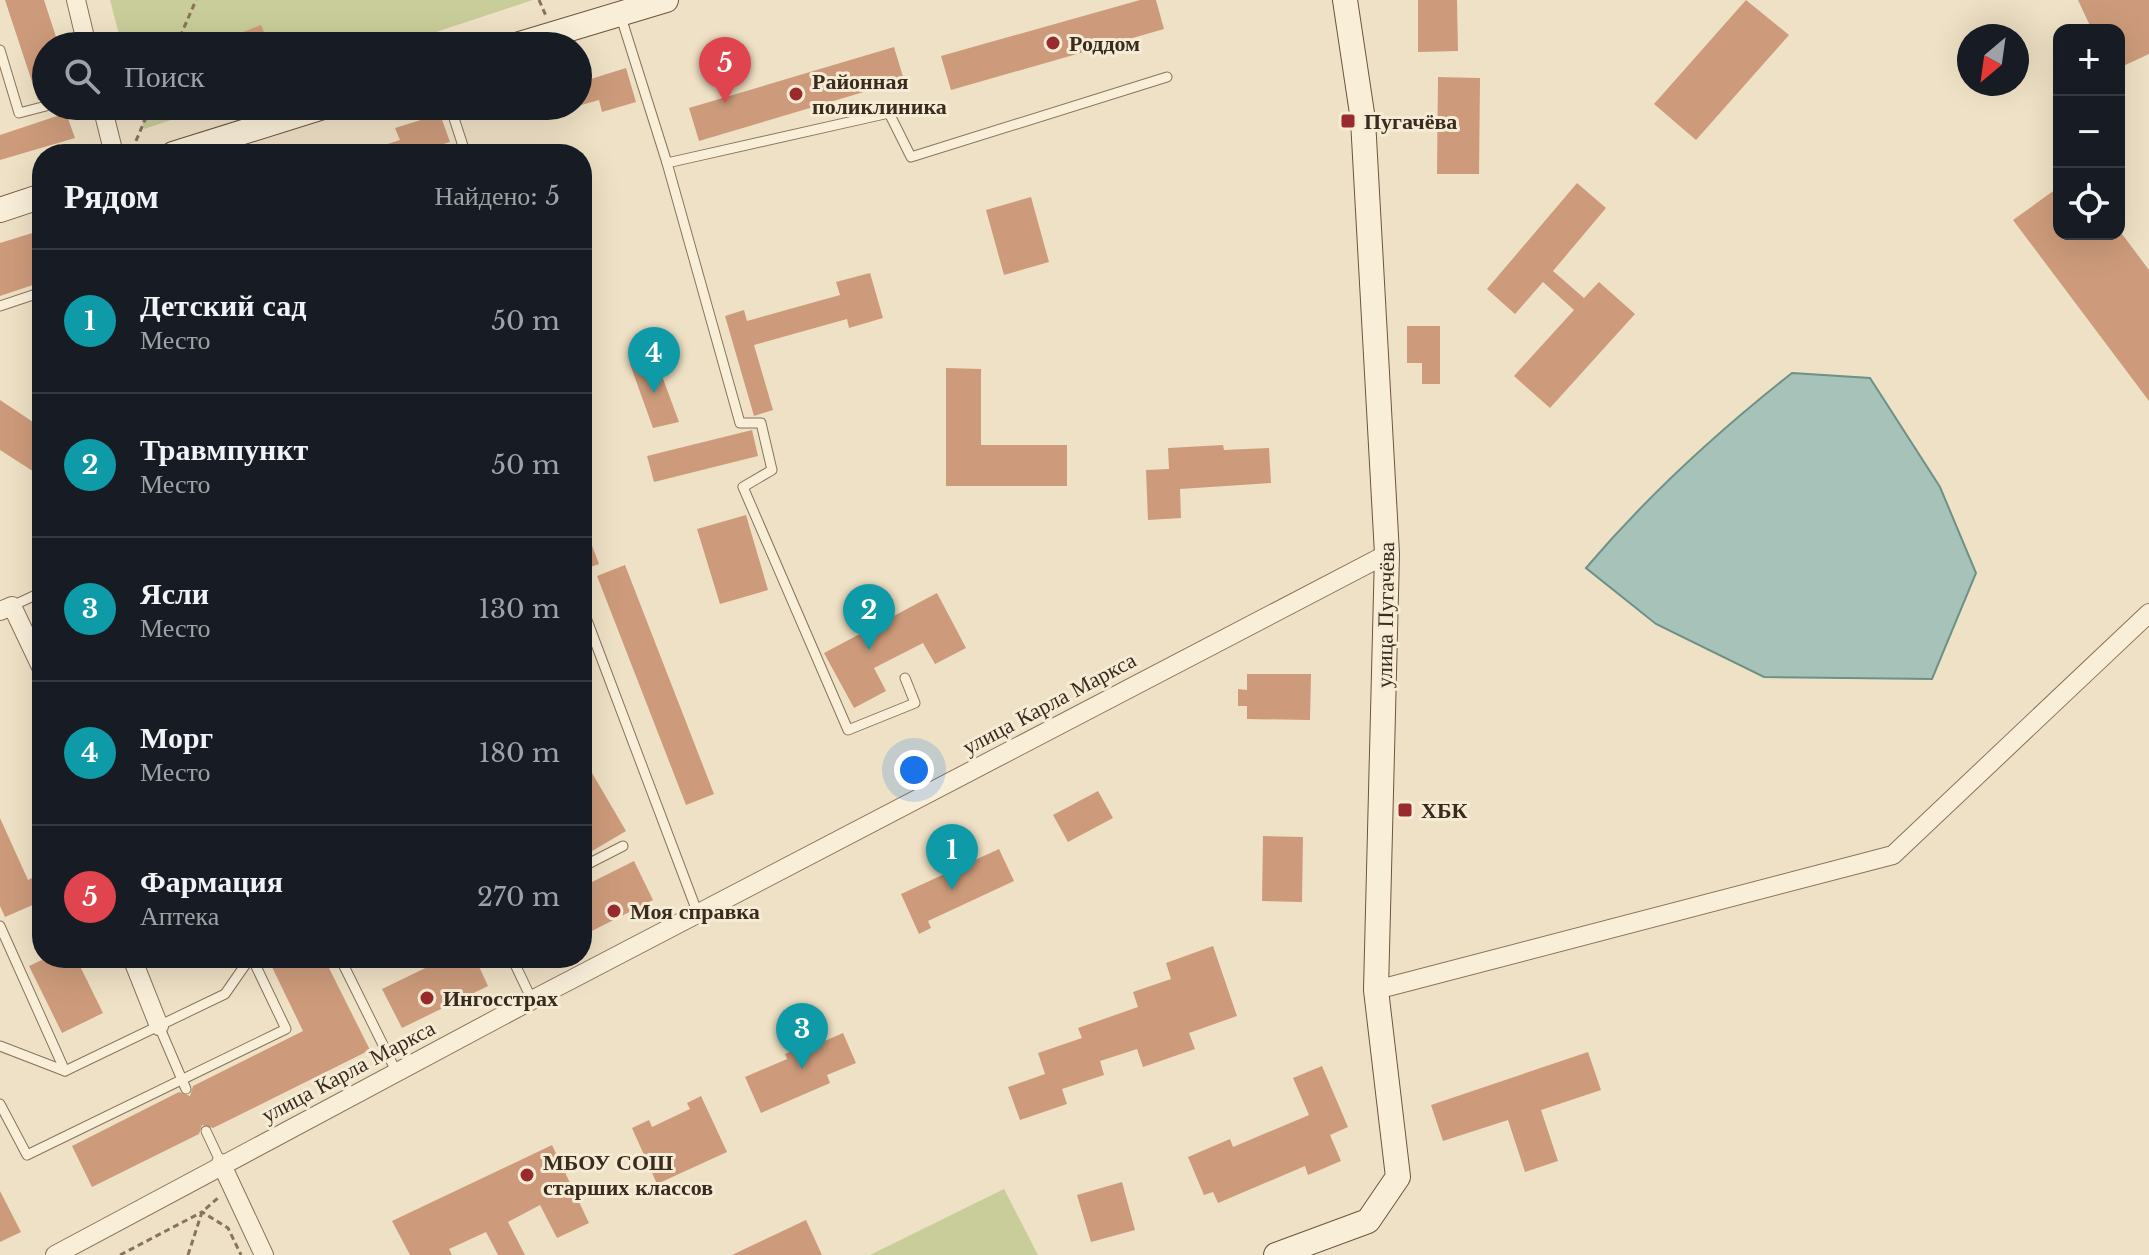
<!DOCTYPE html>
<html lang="ru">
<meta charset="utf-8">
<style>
body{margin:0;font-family:"Libre Baskerville",serif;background:#20242c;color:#f1f3f6}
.controls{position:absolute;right:24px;top:24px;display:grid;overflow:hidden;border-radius:16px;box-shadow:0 8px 32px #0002}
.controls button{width:72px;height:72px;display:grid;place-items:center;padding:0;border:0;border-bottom:2px solid #363941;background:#171b24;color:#f1f3f6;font:40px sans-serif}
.compass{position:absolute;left:1957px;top:24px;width:72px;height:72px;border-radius:50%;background:#171b24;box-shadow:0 8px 32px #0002;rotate:209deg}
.you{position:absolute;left:914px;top:770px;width:28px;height:28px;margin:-20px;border:6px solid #fff;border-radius:50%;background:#1a73e8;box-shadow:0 0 0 12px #1a73e833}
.badge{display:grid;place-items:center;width:52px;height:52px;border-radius:50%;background:#8c9099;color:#fff;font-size:26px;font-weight:700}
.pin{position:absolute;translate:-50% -66px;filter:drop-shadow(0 2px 4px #0008)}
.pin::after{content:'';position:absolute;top:42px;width:28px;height:24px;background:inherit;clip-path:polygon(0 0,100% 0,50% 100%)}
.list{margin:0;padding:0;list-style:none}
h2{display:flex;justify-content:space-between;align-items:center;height:104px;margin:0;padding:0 32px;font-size:34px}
h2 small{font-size:26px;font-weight:400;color:#9ea1a6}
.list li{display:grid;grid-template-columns:52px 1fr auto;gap:24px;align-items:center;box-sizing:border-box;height:144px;padding:0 32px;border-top:2px solid #363941}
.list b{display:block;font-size:30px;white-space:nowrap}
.list p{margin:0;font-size:26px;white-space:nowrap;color:#9ea1a6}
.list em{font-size:26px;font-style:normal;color:#9ea1a6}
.icon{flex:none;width:44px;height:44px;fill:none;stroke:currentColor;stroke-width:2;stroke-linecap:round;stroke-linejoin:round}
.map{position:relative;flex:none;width:2149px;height:1255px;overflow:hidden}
.search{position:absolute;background:#171b24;box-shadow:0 8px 32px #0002;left:32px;top:32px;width:560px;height:88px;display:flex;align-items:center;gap:20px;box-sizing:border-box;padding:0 28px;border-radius:44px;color:#9ea1a6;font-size:30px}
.panel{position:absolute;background:#171b24;box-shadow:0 8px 32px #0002;left:32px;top:144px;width:560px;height:824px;border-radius:32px}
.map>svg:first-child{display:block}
</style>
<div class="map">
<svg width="2149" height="1255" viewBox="0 0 2149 1255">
<rect width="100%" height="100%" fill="#efe1c5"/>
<g fill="#c8cd99">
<path d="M110,0H533L394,46H122Z"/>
<path d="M138,106H213L144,129Z"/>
<path d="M1004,1189L1038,1255H870Z"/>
</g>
<path fill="#a7c2b9" stroke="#6d9187" stroke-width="2" d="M1792,373L1870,378L1940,487L1976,573L1932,679L1764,677L1656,624L1586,568C1648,495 1717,432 1792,373Z"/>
<g fill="#cd9b7b">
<path d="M5,0H44L59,46H46V99L38,100Z"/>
<path d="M1140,0H1156L1164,29L951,90L941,56Z"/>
<path d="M1418,0H1457L1458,51L1418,52Z"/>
<path d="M1746,0L1789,35L1696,140L1654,104Z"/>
<path d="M2078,0H2149V54L2119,68V30H2092Z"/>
<path d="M261,25L270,46H209V45Z"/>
<path d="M894,47L904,80L699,141L689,108Z"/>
<path d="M626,68L636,102L602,112L599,100L578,106V83Z"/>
<path d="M1438,77L1480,78L1479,174H1437Z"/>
<path d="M66,113L75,138L0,160V135Z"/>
<path d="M440,114L450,142L410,154H367L366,151L400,140L395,128Z"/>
<path d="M1577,183L1606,208L1553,271L1584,298L1599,282L1635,314L1550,408L1514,376L1574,310L1543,282L1515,314L1487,289Z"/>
<path d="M2059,187V234H2122L2149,270V401L2013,220Z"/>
<path d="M1031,197L1049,262L1004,275L986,210Z"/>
<path d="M42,230V282L0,296V243Z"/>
<path d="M870,273L883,318L849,328L847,319L754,345L773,410L754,416L725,316L744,310L747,321L840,295L836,282Z"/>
<path d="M1407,326H1440V384H1422V363H1407Z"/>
<path d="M655,357L679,422L653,428L630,364Z"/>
<path d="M946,368L981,369V445H1067V486H946Z"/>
<path d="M0,400L42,428V477L0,450Z"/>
<path d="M752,430L758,456L654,482L647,456Z"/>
<path d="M1223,445L1224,450L1269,448L1271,483L1180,489L1181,518L1148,520L1146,470L1169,469L1168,448Z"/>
<path d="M746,515L768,590L720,604L697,529Z"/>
<path d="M583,522L599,564L582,570V523Z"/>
<path d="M625,565L714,794L686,805L597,576Z"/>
<path d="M937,593L966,648L935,664L923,643L874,668L886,691L854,708L824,653Z"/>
<path d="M1247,674H1311L1310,720L1247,719V706H1238V689L1247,690Z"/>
<path d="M582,756L626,831L582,857Z"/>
<path d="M1098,791L1113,818L1068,842L1053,815Z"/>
<path d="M0,818L28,880L32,878L42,901L5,917L0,906Z"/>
<path d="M1263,836L1303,837L1302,902L1262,901Z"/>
<path d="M999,849L1014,881L928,921L931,928L919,934L901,894Z"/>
<path d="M634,861L653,900L582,936V887Z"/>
<path d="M1213,946L1237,1016L1189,1033L1195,1049L1143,1067L1137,1049L1100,1061L1104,1075L1062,1089L1067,1104L1020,1120L1008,1087L1045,1074L1038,1053L1082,1038L1078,1028L1138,1007L1133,992L1171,979L1166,963Z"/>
<path d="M46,958H76L103,1013L62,1033L29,966Z"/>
<path d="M290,958H324L370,1050L213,1128L202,1125L199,1134L92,1187L72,1146L179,1092L190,1096L193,1086L303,1031L272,967Z"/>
<path d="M446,958H475L488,986L402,1028L382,989Z"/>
<path d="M843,1033L856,1063L827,1075L830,1083L761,1113L745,1077L787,1059L785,1054L801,1047L802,1051Z"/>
<path d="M1588,1052L1601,1090L1541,1110L1558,1161L1525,1172L1508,1120L1443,1141L1431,1105Z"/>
<path d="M1322,1066L1348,1127L1330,1135L1341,1161L1308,1175L1305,1166L1218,1203L1213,1192L1204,1195L1188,1157L1230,1139L1233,1147L1309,1115L1293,1078Z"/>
<path d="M701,1096L727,1152L657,1184L632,1128L649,1120L652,1127L690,1109L687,1103Z"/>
<path d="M552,1145L589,1223L557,1238L540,1205L508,1222L525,1255H498L486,1232L449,1249L452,1255H410L392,1221Z"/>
<path d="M1122,1182L1135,1230L1091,1242L1077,1195Z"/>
<path d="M0,1191L21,1232L0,1242Z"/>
<path d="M806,1220L822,1255H732Z"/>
</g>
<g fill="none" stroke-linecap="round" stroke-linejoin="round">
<defs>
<g id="lane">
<path d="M620,14L667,163L740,423H761L772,470L743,487L848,730L915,703L905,678"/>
<path d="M0,50L19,113L46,106"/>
<path d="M450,106L465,152L462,154"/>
<path d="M667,163L889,113L911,157L1167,77"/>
<path d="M0,306L42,292"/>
<path d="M12,606L42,592"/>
<path d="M582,607L698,914"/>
<path d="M582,867L623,846"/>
<path d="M0,926L65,1071"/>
<path d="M340,958L397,1073"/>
<path d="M512,958L532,1000"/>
<path d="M159,1026L186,1089"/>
<path d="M0,1046L65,1071L225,994L250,958"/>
<path d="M0,1104L27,1155L286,1029L252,958"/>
<path d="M206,1131L221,1163"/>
</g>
<g id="street">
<path d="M76,0L87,46"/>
<path d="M102,106L114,154"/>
<path d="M0,611L12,606L42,669"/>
<path d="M132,958L159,1026"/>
<path d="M1376,990L1893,855L2149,613"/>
<path d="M221,1163L264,1255"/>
<path d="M55,1255L532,1000L1387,554"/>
</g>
<g id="secondary">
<path d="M513,46L666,0"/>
<path d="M173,154L326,106"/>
<path d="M0,210L42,196"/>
<path d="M1276,1255L1368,1221L1398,1177L1376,990L1387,554L1363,120L1345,0"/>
</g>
</defs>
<use href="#lane" stroke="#8a735b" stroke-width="11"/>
<use href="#street" stroke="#8a735b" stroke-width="20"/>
<use href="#secondary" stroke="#6c543e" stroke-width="26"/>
<g stroke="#8a735b" stroke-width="3" stroke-dasharray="6 4" stroke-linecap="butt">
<path d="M539,0L546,16"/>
<path d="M176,46L196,0"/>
<path d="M132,150L151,106"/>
<path d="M120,1255L202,1212L228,1228L241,1255"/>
<path d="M188,1255L202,1212L219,1197"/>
</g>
<use href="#lane" stroke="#f9efd9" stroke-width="9"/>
<use href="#street" stroke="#f9efd9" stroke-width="18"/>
<use href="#secondary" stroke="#f9efd9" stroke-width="24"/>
</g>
<g fill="#992b2e" stroke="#f6ecd5" stroke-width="3">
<circle cx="1053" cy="43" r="8"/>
<circle cx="796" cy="94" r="8"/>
<rect x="1340" y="113" width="16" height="16" rx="4"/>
<rect x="1397" y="802" width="16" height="16" rx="4"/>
<circle cx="614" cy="911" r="8"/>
<circle cx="427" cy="998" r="8"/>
<circle cx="527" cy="1175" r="8"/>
</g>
<g text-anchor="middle" stroke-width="6" stroke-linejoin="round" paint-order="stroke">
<g font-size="22" font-weight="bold" fill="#3a2b1f" stroke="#f6ecd5" text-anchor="start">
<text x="1069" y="51">Роддом</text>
<text x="812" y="89">Районная<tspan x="812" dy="25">поликлиника</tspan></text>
<text x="1364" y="129">Пугачёва</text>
<text x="1421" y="818">ХБК</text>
<text x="630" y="919">Моя справка</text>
<text x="443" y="1006">Ингосстрах</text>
<text x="543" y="1170">МБОУ СОШ<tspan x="543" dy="25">старших классов</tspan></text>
</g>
<g font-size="22" fill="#3a2b1f" stroke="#f6ecd5">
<text transform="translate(1385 615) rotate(-89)" y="8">улица Пугачёва</text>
<text transform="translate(1049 703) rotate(-28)" y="8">улица Карла Маркса</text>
<text transform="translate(348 1071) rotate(-28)" y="8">улица Карла Маркса</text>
</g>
</g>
</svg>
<div class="controls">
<button>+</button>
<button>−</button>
<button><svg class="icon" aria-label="locate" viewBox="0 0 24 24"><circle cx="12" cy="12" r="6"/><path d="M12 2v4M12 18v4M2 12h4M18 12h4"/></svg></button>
</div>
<svg class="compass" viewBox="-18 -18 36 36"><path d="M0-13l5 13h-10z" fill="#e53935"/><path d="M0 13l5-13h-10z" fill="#9ea1a6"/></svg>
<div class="you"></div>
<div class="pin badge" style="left:952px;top:890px;background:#0f9aa8">1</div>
<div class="pin badge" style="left:869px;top:650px;background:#0f9aa8">2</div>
<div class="pin badge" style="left:802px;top:1069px;background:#0f9aa8">3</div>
<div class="pin badge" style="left:654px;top:393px;background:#0f9aa8">4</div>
<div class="pin badge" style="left:725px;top:103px;background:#e0444e">5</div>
<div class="search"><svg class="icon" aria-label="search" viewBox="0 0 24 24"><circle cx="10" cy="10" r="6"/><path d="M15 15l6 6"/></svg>Поиск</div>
<section class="panel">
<h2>Рядом<small>Найдено: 5</small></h2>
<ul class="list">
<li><span class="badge" style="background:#0f9aa8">1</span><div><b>Детский сад</b><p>Место</p></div><em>50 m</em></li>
<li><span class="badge" style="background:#0f9aa8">2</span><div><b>Травмпункт</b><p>Место</p></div><em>50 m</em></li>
<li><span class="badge" style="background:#0f9aa8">3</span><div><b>Ясли</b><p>Место</p></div><em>130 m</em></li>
<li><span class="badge" style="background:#0f9aa8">4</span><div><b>Морг</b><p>Место</p></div><em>180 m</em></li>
<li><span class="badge" style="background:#e0444e">5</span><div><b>Фармация</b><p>Аптека</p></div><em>270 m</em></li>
</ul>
</section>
</div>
